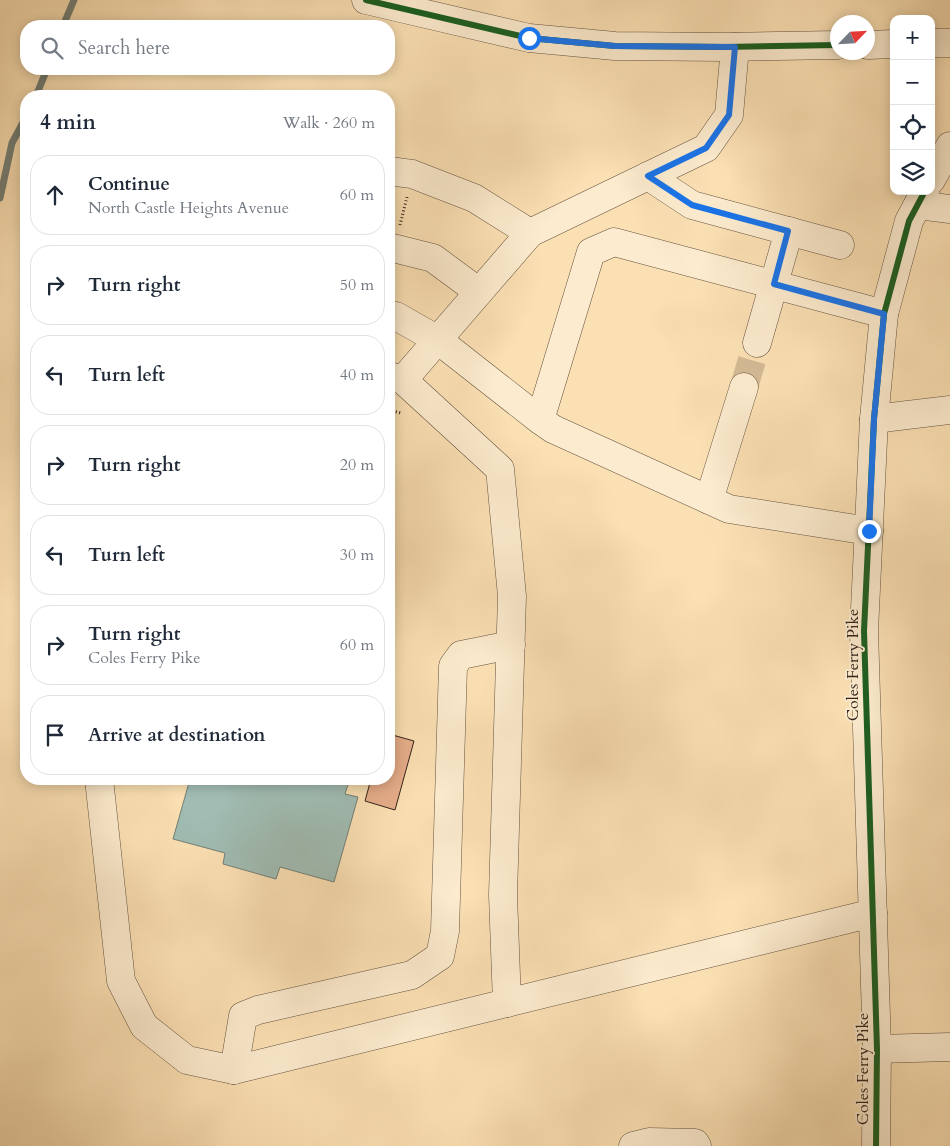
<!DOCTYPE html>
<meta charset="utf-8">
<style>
body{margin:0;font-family:Cardo,serif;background:#f6f6f7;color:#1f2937}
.controls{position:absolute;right:15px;top:15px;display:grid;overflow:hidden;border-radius:10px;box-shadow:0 2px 12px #0003}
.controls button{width:45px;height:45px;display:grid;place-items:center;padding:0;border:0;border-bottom:1px solid #e0e1e3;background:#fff;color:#1f2937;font:25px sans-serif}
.compass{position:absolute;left:830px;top:15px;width:45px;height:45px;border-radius:50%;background:#fff;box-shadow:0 2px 12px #0003;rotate:65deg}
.stop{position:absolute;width:15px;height:15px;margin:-11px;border:4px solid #1a73e8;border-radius:50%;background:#fff}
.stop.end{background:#1a73e8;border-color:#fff;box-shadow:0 1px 5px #0008}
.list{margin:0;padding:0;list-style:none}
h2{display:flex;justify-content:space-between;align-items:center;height:65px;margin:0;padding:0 20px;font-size:21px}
h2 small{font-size:16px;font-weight:400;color:#747a83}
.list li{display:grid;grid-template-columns:32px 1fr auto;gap:15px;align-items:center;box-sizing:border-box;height:80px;margin:0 10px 10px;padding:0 10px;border:1px solid #e0e1e3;border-radius:20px}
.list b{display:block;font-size:19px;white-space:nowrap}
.list p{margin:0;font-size:16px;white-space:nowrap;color:#747a83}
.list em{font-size:16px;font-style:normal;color:#747a83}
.icon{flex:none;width:28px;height:28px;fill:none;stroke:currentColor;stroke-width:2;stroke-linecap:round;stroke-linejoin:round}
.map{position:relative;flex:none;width:950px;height:1146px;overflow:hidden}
.search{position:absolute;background:#fff;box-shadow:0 2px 12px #0003;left:20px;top:20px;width:375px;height:55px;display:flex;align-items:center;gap:12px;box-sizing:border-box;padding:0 18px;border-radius:20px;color:#747a83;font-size:19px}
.panel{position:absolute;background:#fff;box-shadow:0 2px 12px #0003;left:20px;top:90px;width:375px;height:695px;border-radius:20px}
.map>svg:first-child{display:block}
</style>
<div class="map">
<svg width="950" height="1146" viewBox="0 0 950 1146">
<rect width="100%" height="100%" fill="#fbe0b3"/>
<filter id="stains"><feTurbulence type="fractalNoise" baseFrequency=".004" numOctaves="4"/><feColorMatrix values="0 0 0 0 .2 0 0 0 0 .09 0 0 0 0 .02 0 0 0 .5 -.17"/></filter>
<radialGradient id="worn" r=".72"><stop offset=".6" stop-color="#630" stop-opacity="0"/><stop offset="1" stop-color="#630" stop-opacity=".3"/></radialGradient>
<path fill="#a0bcb3" stroke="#747f76" d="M190,779H342L349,781L345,794L358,797L334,882L280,867L276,879L223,864L225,853L173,839Z"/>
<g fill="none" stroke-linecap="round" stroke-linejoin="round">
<g stroke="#747f76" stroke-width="7">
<path d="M63,26L74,0"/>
<path d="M36,96L47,69"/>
<path d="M0,198L12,143L26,117"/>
</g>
</g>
<path fill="#e6ad8a" stroke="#33231b" d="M389,734L414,741L395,810L365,801L371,779H389Z"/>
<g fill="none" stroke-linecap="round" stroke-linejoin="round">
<path stroke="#d3ba95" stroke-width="28" stroke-dasharray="28 14" stroke-linecap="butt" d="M744,387L757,343"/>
<defs>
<g id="minor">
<path d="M366,0L529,38L615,46L725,47L838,45"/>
<path d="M931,43H950"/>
<path d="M868,45L894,44"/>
<path d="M389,171L412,174L474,198L530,233"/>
<path d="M648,176L692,205L840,245"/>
<path d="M931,180L950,146"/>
<path d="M918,205L950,209"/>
<path d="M389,247L433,258L479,292"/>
<path d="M389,315L396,316L438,340L540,420"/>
<path d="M757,343L789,231"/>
<path d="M389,376L403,380L500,469L512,596L503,895L507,1003"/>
<path d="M403,380L530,233L706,148L729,115L735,47"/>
<path d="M874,419L950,410"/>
<path d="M709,500L744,387"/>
<path d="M869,531L729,509L553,429L540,420L591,252L614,242L884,314"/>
<path d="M99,779L121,981L144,1026L187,1060L234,1070L873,913"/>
<path d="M877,1049L950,1047"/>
<path d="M234,1070L243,1016L258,1010L412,975L440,956L445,931L453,666L461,655L511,645"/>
<path d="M633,1146L649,1142L695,1143L697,1146"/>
<path d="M876,1146L877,1049L864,631L874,419L884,314L909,221L925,191"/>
</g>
</defs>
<use href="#minor" stroke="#655241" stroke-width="29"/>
<g stroke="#33231b" stroke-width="3" stroke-dasharray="1 2.5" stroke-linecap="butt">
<path d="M400,225L407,197"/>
<path d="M389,410L401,413"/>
</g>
<use href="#minor" stroke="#fcebce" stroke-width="28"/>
<defs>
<g id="cycleway">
<path d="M366,0L529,38L615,46L725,47L838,45"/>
<path d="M876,1146L877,1049L864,631L874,419L884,314L909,221L925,191"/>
</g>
</defs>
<use href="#cycleway" stroke="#fcebce" stroke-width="9"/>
<use href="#cycleway" stroke="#1b5e20" stroke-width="6"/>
</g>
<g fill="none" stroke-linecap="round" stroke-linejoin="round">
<path stroke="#1a73e8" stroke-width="6" d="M529,38L615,46L735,47L729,115L706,148L648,176L692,205L788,231L774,284L884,314L874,419L869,531"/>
</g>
<g text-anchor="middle" stroke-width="4" stroke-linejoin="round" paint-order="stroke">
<g font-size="16" fill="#33231b" stroke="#fcebce">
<text transform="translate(852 665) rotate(-90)" y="6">Coles Ferry Pike</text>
<text transform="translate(862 1069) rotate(-90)" y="6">Coles Ferry Pike</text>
</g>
</g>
<rect width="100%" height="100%" filter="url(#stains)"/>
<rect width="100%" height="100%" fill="url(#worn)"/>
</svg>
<div class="controls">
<button>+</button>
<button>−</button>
<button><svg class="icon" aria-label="locate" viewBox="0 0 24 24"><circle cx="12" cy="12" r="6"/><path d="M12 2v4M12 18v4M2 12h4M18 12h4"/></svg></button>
<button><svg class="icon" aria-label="layers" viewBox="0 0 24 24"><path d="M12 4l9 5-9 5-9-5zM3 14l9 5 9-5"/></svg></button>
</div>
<svg class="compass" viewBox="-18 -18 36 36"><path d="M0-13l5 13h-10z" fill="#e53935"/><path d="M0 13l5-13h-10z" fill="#747a83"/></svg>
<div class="stop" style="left:529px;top:38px"></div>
<div class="stop end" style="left:869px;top:531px"></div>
<div class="search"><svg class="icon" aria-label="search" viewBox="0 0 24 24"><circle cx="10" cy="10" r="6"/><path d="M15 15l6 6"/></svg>Search here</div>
<section class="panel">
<h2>4 min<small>Walk · 260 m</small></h2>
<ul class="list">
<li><svg class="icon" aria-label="ahead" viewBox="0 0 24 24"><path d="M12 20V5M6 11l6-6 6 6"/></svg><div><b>Continue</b><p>North Castle Heights Avenue</p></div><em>60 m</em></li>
<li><svg class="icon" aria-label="right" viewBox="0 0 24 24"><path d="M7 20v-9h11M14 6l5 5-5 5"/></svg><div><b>Turn right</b></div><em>50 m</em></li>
<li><svg class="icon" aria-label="left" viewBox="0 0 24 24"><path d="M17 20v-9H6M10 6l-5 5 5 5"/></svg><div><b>Turn left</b></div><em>40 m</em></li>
<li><svg class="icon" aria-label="right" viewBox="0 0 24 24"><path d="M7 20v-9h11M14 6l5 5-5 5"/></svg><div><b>Turn right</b></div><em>20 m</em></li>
<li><svg class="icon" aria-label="left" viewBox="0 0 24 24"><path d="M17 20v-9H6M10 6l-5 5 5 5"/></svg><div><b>Turn left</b></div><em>30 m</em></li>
<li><svg class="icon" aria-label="right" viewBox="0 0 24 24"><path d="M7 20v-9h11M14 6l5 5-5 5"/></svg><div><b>Turn right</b><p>Coles Ferry Pike</p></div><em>60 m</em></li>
<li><svg class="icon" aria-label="arrive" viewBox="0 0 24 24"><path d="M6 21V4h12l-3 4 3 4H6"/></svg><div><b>Arrive at destination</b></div></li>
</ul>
</section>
</div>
